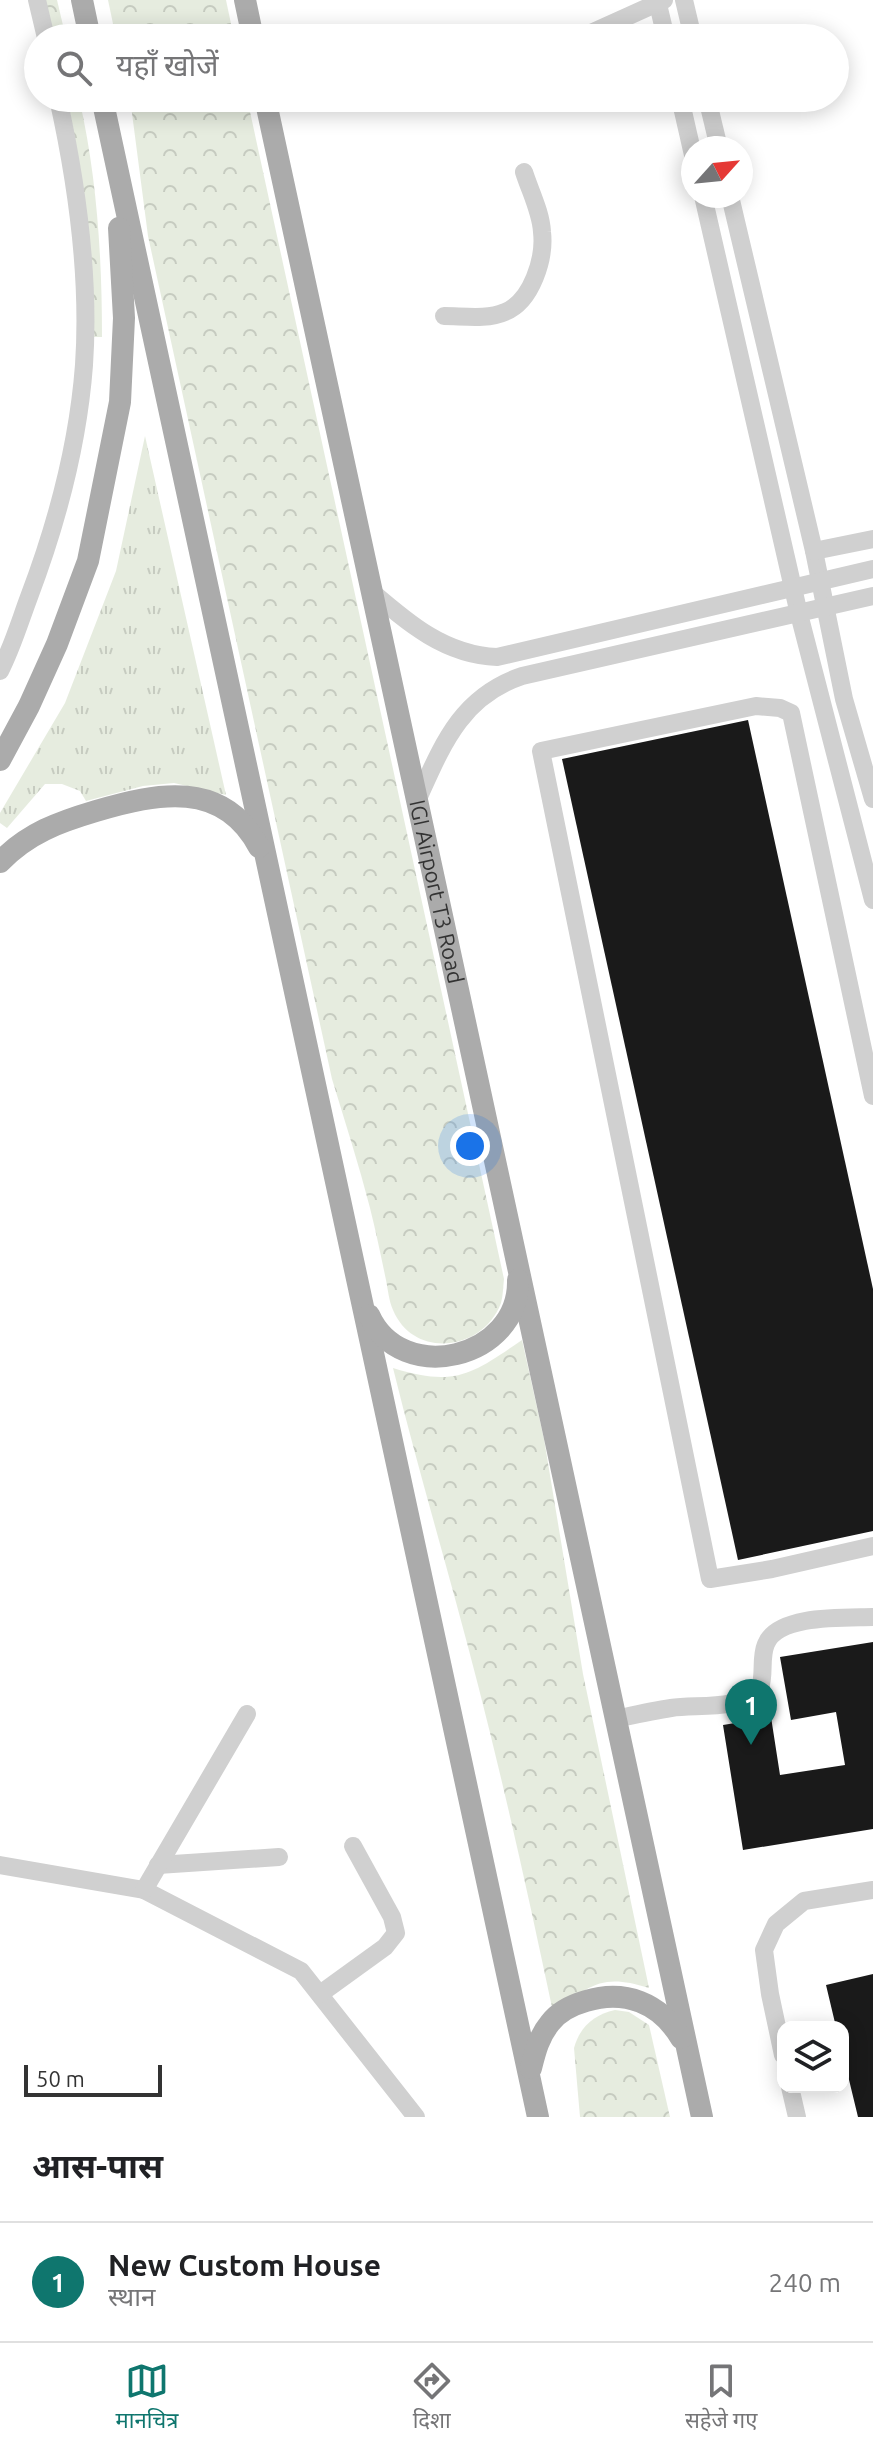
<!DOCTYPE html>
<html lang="hi">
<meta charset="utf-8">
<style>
body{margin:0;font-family:Ubuntu,"Noto Sans Devanagari",sans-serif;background:#f2f2f2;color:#202124}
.controls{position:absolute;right:24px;bottom:24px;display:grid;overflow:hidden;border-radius:16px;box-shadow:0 4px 20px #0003}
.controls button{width:72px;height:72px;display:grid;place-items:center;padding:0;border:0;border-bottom:2px solid #e0e0e0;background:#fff;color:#202124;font:40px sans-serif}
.compass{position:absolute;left:681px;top:136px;width:72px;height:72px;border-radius:50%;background:#fff;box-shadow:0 4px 20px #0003;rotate:63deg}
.scale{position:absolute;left:24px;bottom:20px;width:138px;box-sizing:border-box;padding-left:8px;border:4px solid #333;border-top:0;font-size:22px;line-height:28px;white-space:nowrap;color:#333;-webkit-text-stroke:6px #fff;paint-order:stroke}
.you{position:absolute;left:470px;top:1146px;width:28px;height:28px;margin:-20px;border:6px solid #fff;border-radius:50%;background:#1a73e8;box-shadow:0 0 0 12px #1a73e833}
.badge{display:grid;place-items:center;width:52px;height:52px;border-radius:50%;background:#0f766e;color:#fff;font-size:26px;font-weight:700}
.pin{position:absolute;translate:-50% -66px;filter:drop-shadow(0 2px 4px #0008)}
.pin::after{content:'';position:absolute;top:42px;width:28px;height:24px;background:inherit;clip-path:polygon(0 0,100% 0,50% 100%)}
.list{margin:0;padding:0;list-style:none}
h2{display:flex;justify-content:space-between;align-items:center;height:104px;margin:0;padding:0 32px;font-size:34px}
h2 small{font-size:26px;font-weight:400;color:#757577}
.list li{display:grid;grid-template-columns:52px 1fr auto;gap:24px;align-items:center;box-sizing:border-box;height:120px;padding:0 32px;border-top:2px solid #e0e0e0}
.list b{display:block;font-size:30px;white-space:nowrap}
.list p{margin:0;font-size:26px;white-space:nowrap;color:#757577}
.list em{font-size:26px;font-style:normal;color:#757577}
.icon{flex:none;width:44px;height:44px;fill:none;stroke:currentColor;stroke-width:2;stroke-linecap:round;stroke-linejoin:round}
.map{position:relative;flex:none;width:873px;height:2117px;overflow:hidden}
.search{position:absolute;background:#fff;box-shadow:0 4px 20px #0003;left:24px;right:24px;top:24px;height:88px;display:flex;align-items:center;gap:20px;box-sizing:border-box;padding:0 28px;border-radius:44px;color:#757577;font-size:30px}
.sheet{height:224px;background:#fff}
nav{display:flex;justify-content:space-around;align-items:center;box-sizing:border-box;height:112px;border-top:2px solid #e0e0e0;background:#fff;font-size:22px;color:#757577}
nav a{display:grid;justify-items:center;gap:4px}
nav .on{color:#0f766e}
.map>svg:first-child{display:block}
</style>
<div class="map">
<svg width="873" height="2117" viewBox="0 0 873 2117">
<defs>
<pattern id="grass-tufts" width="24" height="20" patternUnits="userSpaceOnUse" patternTransform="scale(2)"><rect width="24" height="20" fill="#e6ecdf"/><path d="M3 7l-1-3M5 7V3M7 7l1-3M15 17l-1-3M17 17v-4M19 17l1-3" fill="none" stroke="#c6cbc0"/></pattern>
<pattern id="forest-crowns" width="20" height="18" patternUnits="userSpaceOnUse" patternTransform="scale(2)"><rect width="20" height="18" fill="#e6ecdf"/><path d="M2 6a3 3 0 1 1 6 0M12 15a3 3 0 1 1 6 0" fill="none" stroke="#c6cbc0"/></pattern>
</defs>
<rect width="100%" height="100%" fill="#fff"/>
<path fill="url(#grass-tufts)" d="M145,436L226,795L174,783L143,786L86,801L80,791L62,784H45L7,828L0,823V813L65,703L116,571Z"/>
<g fill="url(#forest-crowns)">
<path d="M45,0H57L66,38H54Z"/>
<path d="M108,0H226L234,38H116Z"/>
<path d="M67,98H79C97,176 102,257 102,337H91C87,256 84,177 67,98Z"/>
<path d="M130,98H247L504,1279C503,1287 503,1296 501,1303C483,1351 414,1360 393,1310C389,1301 388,1290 386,1280C381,1256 376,1232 370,1208C359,1165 345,1122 332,1079L148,236Z"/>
<path d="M522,1340L544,1439L583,1674L649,1988C602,1973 591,1985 553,2012C530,1903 506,1794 478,1685C451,1579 419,1474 393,1368C455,1387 471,1375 522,1340Z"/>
<path d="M615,2010L629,2012L649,2025L670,2117H580L574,2048C580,2027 593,2015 615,2010Z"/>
</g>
<g fill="#1a1a1a">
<path d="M748,720L873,1289V1531L738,1560L562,759Z"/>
<path d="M873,1642V1829L743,1850L723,1725L771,1717L780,1775L845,1765L836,1712L791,1720L780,1657Z"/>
<path d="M873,1974V2117H858L843,2055V2027H836L826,1985Z"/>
</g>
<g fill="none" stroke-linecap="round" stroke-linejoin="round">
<g stroke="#d0d0d0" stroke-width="18">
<path d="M37,0L46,38"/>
<path d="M657,0L666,38"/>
<path d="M684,0L693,38"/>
<path d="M580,38L664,0"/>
<path d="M680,98L693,155"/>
<path d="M707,98L719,148"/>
<path d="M703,196L799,614L873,900"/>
<path d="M730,196L814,551L844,699L873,799"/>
<path d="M444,316C463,316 487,320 505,312C532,301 545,258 542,232C541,212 530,191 524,172"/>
<path d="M814,551L873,539"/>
<path d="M371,591C408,623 445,655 497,657L873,569"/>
<path d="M0,671C12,648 20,621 29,597C57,523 78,445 84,365C90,277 77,184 58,98"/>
<path d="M417,801C442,746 460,697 522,676L873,596"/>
<path d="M873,1096L791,713L780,708L756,706L541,751L710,1579L772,1569L873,1546"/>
<path d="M615,1719C634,1715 652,1711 671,1708C699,1704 739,1711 760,1688C765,1674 760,1658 766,1644C778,1614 846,1618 873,1617"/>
<path d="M0,1865L144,1890L301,1971L416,2117"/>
<path d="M158,1865L279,1857"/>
<path d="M144,1890L247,1714"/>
<path d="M320,1994L385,1947L396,1933L392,1917L353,1846"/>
<path d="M783,2055L770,1994L764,1950L776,1924L804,1901L873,1890"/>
<path d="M790,2087L797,2117"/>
</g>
<g stroke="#ababab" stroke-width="22">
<path d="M82,0L90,38"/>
<path d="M245,0L253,38"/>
<path d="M102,98L538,2117"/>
<path id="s1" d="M265,98L702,2117"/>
<path d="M0,760L29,706L57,644L88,561L120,402L124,318L119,228"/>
<path d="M0,862C28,833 59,822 96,811C157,793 223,779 259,847"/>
<path d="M369,1315C401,1387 520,1359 518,1280"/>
<path d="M531,2068C535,2052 539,2036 550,2023C559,2011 572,2005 586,2001C625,1989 660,2003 681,2038"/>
</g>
</g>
<g text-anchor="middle" stroke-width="8" stroke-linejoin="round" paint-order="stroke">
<g font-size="22" fill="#333" stroke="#fff">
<text dy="8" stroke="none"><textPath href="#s1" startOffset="812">IGI Airport T3 Road</textPath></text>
</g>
</g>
</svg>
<div class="controls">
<button><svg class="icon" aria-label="layers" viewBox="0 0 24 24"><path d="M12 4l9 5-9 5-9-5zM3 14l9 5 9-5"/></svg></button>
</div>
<svg class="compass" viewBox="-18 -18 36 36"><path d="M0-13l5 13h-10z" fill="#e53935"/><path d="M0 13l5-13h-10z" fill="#757577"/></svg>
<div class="scale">50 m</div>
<div class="you"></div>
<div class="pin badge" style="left:751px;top:1745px">1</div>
<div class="search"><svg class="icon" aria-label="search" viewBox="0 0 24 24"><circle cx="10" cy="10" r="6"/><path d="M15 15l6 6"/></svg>यहाँ खोजें</div>
</div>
<section class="sheet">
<h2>आस-पास<small></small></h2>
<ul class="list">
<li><span class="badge">1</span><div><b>New Custom House</b><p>स्थान</p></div><em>240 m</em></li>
</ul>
</section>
<nav>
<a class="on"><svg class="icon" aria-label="map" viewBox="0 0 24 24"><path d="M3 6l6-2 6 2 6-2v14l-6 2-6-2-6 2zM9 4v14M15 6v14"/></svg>मानचित्र</a>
<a><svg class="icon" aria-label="directions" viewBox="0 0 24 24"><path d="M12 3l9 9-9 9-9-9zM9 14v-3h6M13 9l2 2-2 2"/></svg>दिशा</a>
<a><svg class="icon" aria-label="saved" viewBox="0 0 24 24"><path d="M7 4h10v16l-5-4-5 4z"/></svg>सहेजे गए</a>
</nav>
